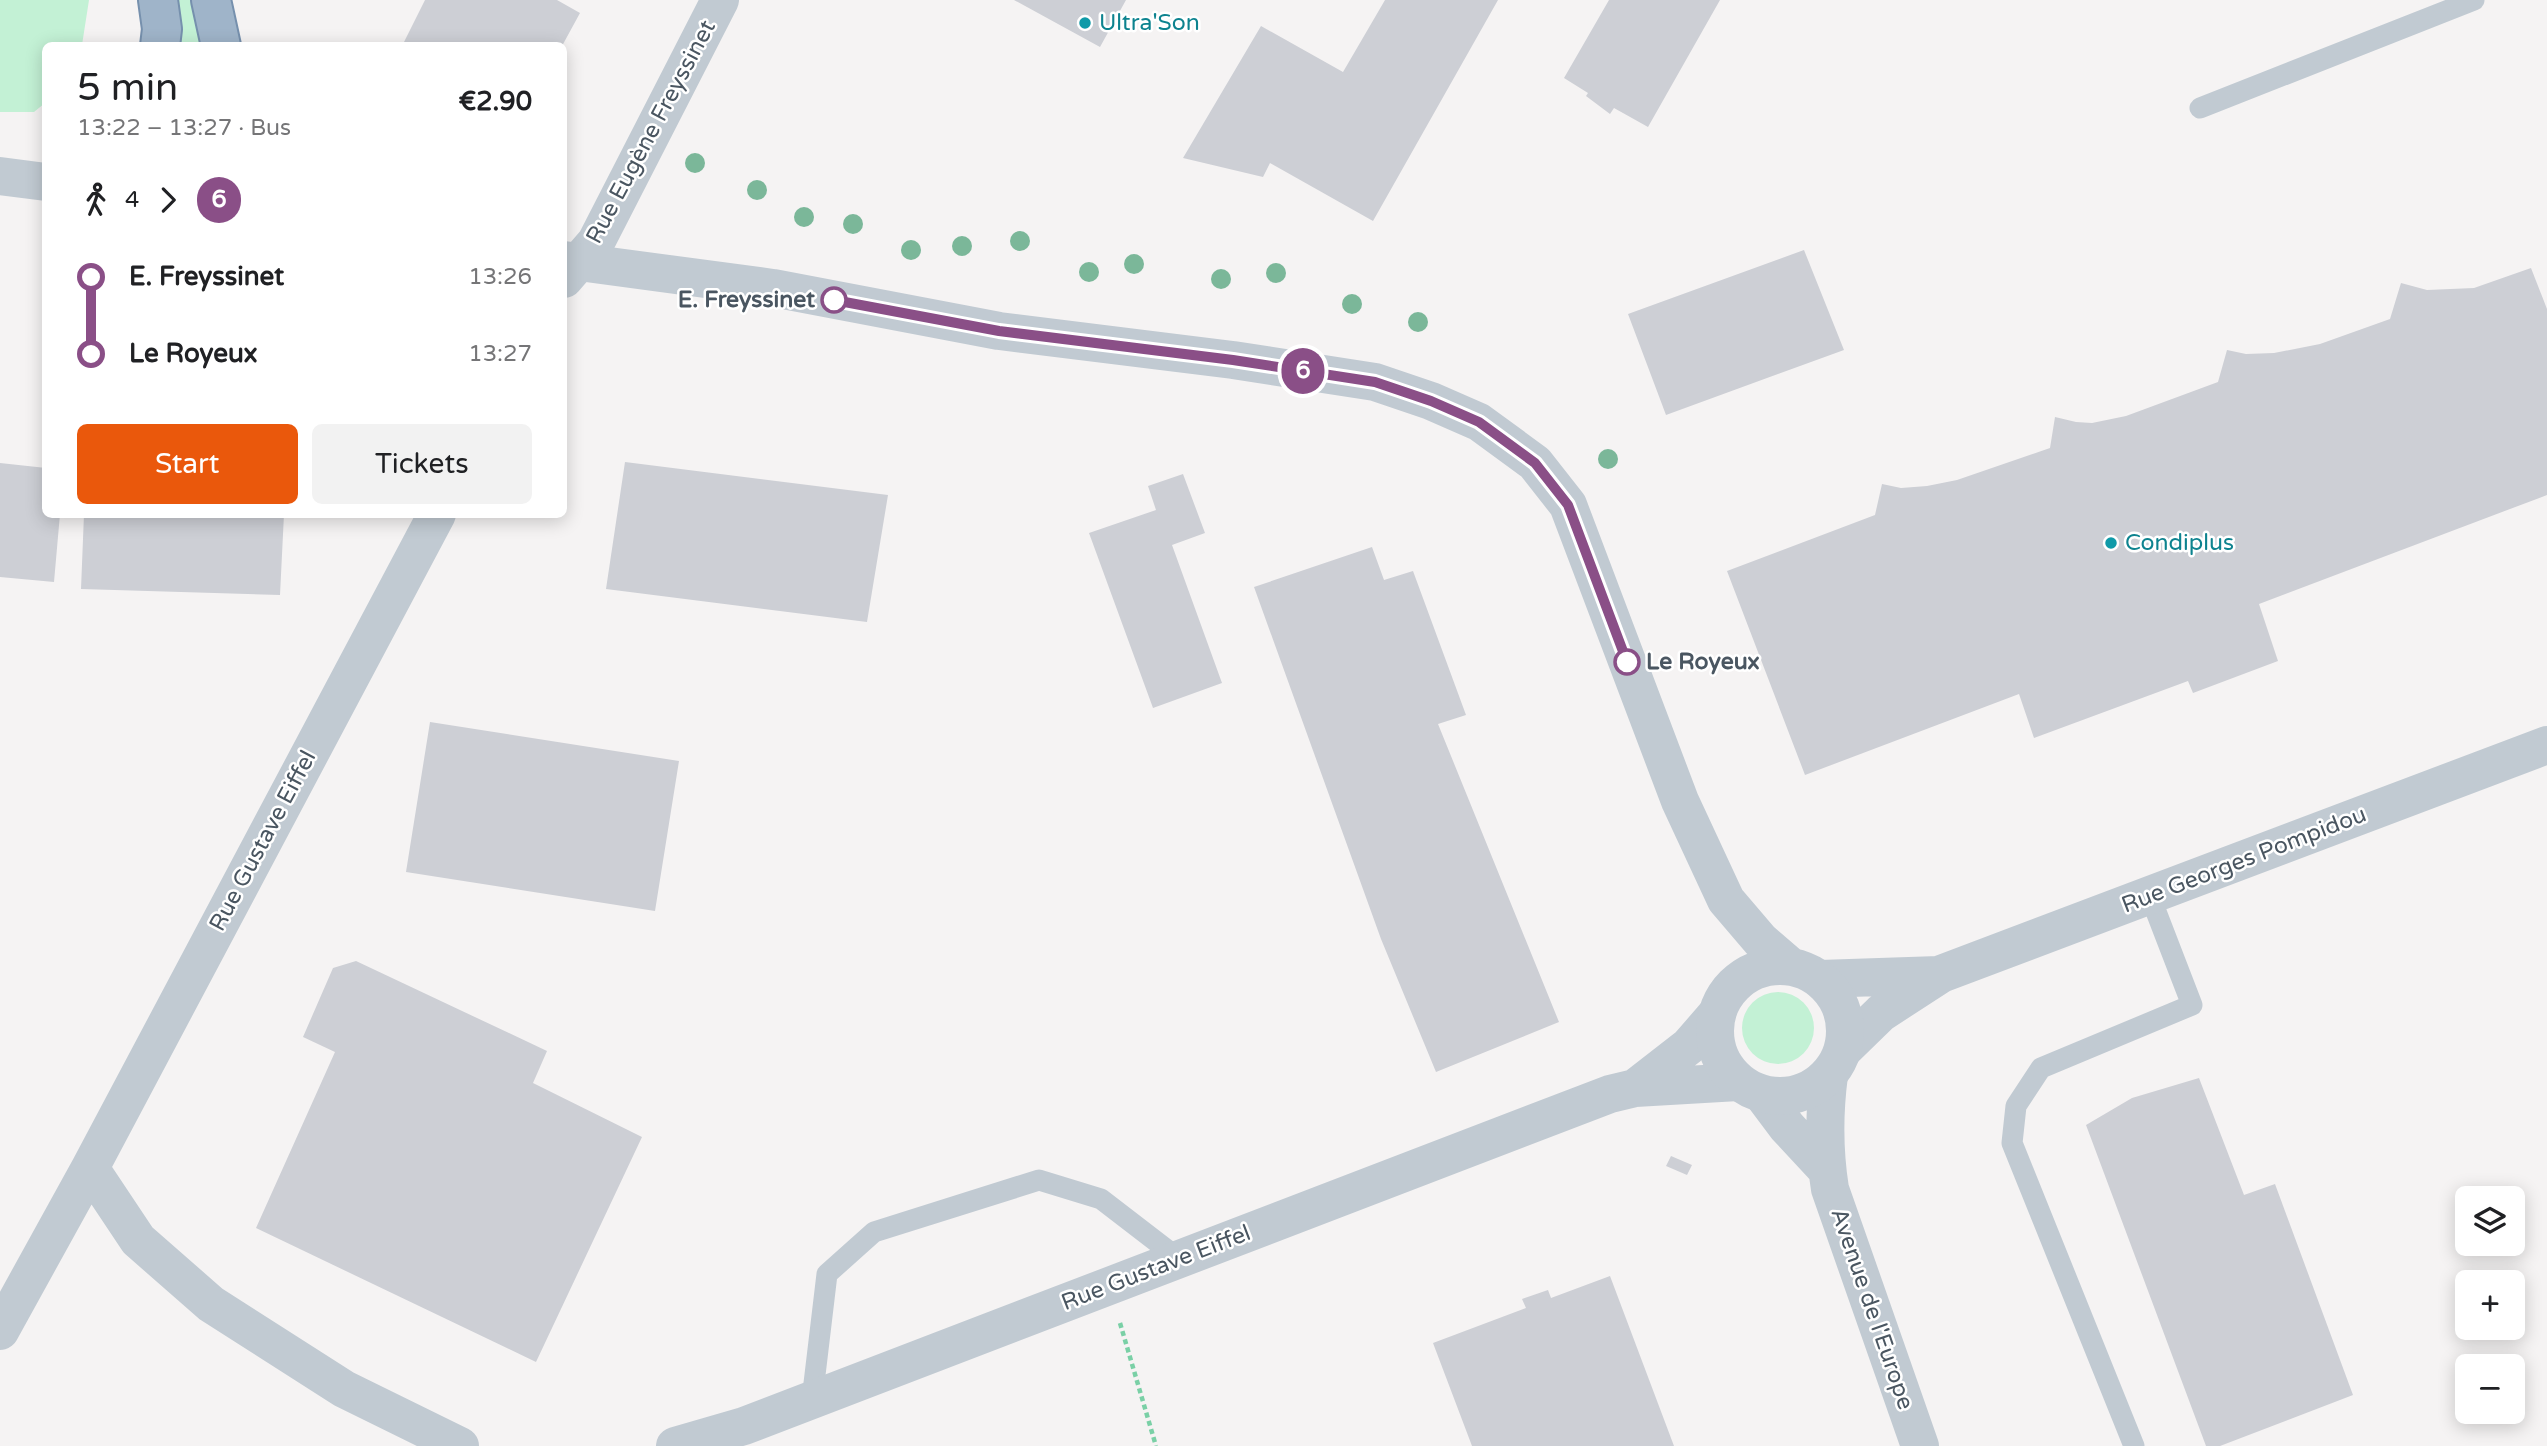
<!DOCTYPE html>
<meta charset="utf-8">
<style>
body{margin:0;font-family:"Varela Round",sans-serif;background:#f2f2f2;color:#202124;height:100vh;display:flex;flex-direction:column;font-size:26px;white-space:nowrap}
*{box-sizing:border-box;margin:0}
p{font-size:23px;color:#757577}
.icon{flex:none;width:38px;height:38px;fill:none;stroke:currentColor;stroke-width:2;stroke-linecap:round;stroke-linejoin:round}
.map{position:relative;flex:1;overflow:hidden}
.details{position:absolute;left:42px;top:42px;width:525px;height:476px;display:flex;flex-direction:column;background:#fff;border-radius:10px;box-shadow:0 4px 18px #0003}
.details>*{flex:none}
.badge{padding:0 14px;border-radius:23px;font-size:24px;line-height:46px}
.buttons{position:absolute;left:2455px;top:1186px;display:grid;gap:14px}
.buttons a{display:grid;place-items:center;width:70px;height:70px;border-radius:10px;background:#fff;box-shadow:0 4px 18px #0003;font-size:35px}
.map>.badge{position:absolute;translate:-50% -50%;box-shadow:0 0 0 4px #fff}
.legs{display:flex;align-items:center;gap:10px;height:77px;padding:0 35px;font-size:23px}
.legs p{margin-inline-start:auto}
.overview{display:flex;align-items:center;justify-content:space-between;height:119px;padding:0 35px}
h1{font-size:38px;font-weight:600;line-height:52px}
.cta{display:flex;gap:14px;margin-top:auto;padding:14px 35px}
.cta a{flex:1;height:80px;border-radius:10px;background:#ea580c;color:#fff;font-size:28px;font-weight:600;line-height:80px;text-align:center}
.cta a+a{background:#f2f2f2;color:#202124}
ul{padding:0 35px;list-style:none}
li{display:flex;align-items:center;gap:24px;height:77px;font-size:26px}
li i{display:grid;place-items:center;width:10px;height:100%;margin:0 9px;background:currentColor}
li i::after{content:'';width:18px;height:18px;margin:-9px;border:5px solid;border-radius:50%;background:#fff}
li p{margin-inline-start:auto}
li:first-child i{background:linear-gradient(#0000 50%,currentColor 0)}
li:last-child i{background:linear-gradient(currentColor 50%,#0000 0)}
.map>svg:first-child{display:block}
.green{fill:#c3f1d5}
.building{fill:#cdcfd5}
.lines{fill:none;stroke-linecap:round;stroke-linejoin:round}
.trunk-casing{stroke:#7690ad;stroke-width:42}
.path{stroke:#7ad0a6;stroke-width:4.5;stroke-dasharray:5 3.5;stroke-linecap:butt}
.service{stroke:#c1cad2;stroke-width:21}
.minor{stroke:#c1cad2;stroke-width:38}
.tertiary{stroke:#c1cad2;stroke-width:38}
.trunk{stroke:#9fb4c9;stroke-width:38}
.tree{fill:#7bb799}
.line-1-casing{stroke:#fff;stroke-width:16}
.line-1{stroke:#8a4f87;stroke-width:10}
.culture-dot{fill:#0f9aa8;stroke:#fff;stroke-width:2.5}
.stop-1-dot{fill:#fff;stroke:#8a4f87;stroke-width:3.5}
.labels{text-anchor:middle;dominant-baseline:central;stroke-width:5;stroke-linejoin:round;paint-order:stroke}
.culture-label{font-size:23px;fill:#0d838f;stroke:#fff;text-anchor:start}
.street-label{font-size:23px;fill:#4a5661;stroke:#fff}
.stop-label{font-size:23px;font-weight:bold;fill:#4a5661;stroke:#fff;text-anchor:end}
</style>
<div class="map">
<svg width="2547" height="1446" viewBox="0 0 2547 1446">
<rect width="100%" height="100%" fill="#f5f3f3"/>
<!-- green -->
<path class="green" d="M0 0H89L82 45 46 46 45 103 34 112H0Z
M166 0H191L201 45H169Z
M1742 1028a36 36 0 1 1 72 0a36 36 0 1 1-72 0Z"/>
<!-- building -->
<path class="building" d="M425 0H557L580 13 562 46H402Z
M1014 0H1126L1100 47Z
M1385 0H1498L1373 221 1270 163 1263 177 1183 158 1261 26 1343 72Z
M1609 0H1720L1648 127 1614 108 1610 114 1586 96 1588 93 1564 78Z
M1804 250 1844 350 1666 415 1628 314Z
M2531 268 2547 309V495L2259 604 2278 661 2193 693 2188 681 2034 738 2019 694 1805 775 1727 571 1875 515 1882 484 1901 488 1927 486 1957 480 2050 448 2055 417 2076 422 2092 423 2126 416 2218 382 2227 350 2246 354 2274 353 2320 344 2390 319 2401 283 2427 290 2474 288Z
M625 462 888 495 867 622 606 589Z
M0 463 46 468V514H60L54 582 0 577Z
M1183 474 1205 533 1172 545 1222 683 1153 708 1089 533 1156 510 1148 486Z
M84 514H284L280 595 81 589Z
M1372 547 1384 580 1413 571 1466 715 1438 724 1559 1022 1436 1072 1381 939 1254 587Z
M430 722 679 761 655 911 406 872Z
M356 961 547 1051 533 1083 642 1137 536 1362 256 1228 335 1052 303 1037 333 968Z
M2199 1078 2244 1195 2275 1184 2353 1395 2220 1446H2206L2086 1125 2132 1098Z
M1671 1156 1692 1165 1687 1175 1666 1166Z
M1610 1276 1674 1446H1472L1433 1343 1526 1308 1522 1299 1548 1290 1551 1298Z"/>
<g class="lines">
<!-- trunk casing -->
<g class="trunk-casing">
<path id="trunk" d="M158 0 162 29 160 46
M211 0 221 46"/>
</g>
<!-- path -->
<path class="path" d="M1120 1323 1156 1446"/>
<!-- service -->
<path class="service" d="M2200 108 2474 0
M812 1400 827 1274 874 1232 1039 1180 1101 1199 1179 1259
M2134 1446 2012 1143 2016 1106 2041 1068 2192 1005 2150 896"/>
<!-- minor -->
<path class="minor" d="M564 279 596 242 720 0
M1820 979 1939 975
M1843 1050 1881 1013 1941 974 2547 745
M1829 1075C1824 1113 1824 1151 1830 1189L1920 1446
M1635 1088 1689 1046 1715 1016
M1763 1095 1787 1127 1827 1170
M90 1168 138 1240 211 1304 344 1389 460 1446
M0 1331 90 1168 437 514
M675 1446 744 1426 1610 1094 1635 1088 1738 1082"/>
<!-- tertiary -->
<path class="tertiary" d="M0 176 46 182
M564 260 773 288 999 331 1233 360 1375 382 1431 401 1479 422 1535 463 1568 505 1680 801 1726 900 1761 941 1790 966
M1715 1031a65 65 0 1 1 130 0a65 65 0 1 1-130 0Z"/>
<!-- trunk -->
<use href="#trunk" class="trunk"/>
</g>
<!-- trees -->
<g class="tree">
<circle cx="695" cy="163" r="10"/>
<circle cx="757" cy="190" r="10"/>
<circle cx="804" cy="217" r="10"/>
<circle cx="853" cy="224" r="10"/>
<circle cx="1020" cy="241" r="10"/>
<circle cx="962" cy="246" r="10"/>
<circle cx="911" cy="250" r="10"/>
<circle cx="1134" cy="264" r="10"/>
<circle cx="1089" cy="272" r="10"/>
<circle cx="1276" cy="273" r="10"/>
<circle cx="1221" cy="279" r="10"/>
<circle cx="1352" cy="304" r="10"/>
<circle cx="1418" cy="322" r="10"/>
<circle cx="1608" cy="459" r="10"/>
</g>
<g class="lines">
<!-- line-1 casing -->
<g class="line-1-casing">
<path id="line-1" d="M834 300 999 331 1233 360 1375 382 1431 401 1479 422 1535 463 1568 505 1627 662"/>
</g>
<!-- line-1 -->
<use href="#line-1" class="line-1"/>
</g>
<!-- markers -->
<g class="culture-dot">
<circle cx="1085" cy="23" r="7"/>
<circle cx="2111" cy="543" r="7"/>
</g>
<g class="stop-1-dot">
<circle cx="834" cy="300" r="12"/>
<circle cx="1627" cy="662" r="12"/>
</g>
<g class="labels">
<!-- culture labels -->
<g class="culture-label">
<text x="1099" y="23">Ultra'Son</text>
<text x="2125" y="543">Condiplus</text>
</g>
<!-- street labels -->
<g class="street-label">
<text transform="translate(651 132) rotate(-62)">Rue Eugène Freyssinet</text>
<text transform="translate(263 841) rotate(-62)">Rue Gustave Eiffel</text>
<text transform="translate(2244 860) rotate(-21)">Rue Georges Pompidou</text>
<text transform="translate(1156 1268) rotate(-21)">Rue Gustave Eiffel</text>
<text transform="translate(1872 1309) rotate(71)">Avenue de l'Europe</text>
</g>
<!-- stop labels -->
<g class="stop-label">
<text x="815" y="300">E. Freyssinet</text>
<text x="1646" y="662" text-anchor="start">Le Royeux</text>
</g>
</g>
</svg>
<div class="buttons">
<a><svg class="icon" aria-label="layers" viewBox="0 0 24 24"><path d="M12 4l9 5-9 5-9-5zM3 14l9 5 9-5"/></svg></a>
<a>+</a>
<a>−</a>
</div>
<b class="badge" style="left:1303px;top:371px;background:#8a4f87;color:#fff">6</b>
<section class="details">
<div class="overview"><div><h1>5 min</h1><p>13:22 – 13:27 · Bus</p></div><b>€2.90</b></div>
<div class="legs"><svg class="icon" aria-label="walk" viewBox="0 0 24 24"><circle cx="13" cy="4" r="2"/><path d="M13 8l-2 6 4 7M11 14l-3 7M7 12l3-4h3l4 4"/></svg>4<svg class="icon" aria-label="forward" viewBox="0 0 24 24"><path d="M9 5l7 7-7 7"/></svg><b class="badge" style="background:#8a4f87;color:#fff">6</b></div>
<ul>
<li><i style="color:#8a4f87"></i><b>E. Freyssinet</b><p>13:26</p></li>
<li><i style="color:#8a4f87"></i><b>Le Royeux</b><p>13:27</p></li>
</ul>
<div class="cta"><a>Start</a><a>Tickets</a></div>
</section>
</div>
